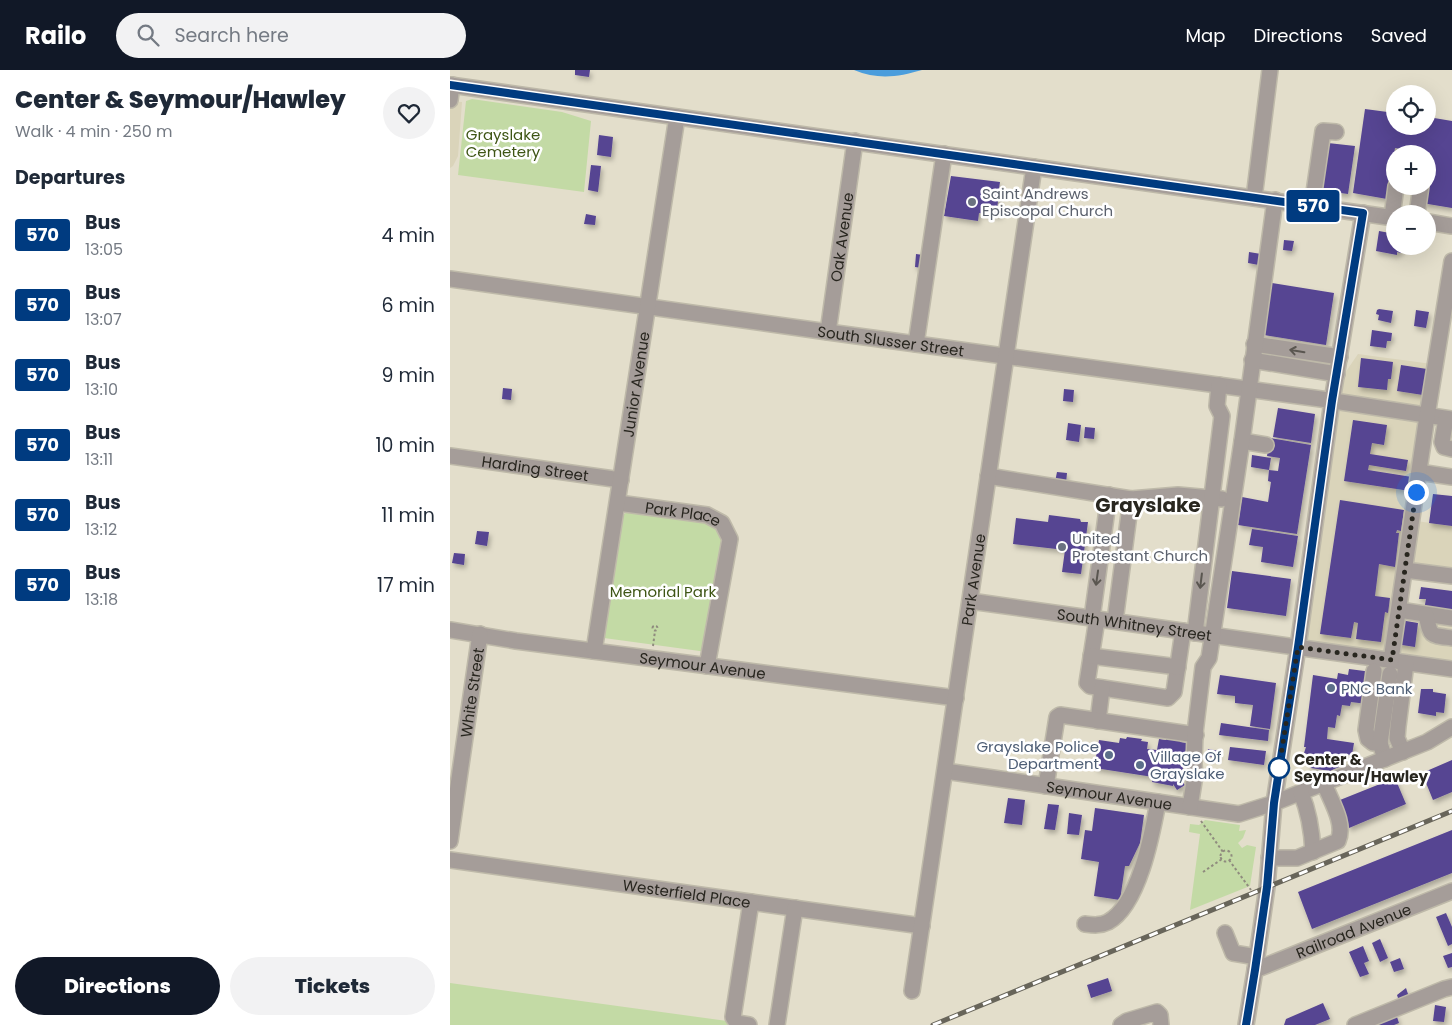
<!DOCTYPE html>
<meta charset="utf-8">
<style>
body{margin:0;font-family:Poppins,sans-serif;background:#f2f2f3;color:#1f2937;height:100vh;display:flex;flex-direction:column;font-size:19px;white-space:nowrap}
*{box-sizing:border-box;margin:0}
p{font-size:16px;color:#747a83}
.icon{flex:none;width:28px;height:28px;fill:none;stroke:currentColor;stroke-width:2;stroke-linecap:round;stroke-linejoin:round}
.map{position:relative;flex:1;overflow:hidden}
.panel{display:flex;flex-direction:column;background:#fff;width:450px}
.panel>*{flex:none}
.badge{padding:0 10px;border-radius:4px;font-size:18px;line-height:32px}
.fabs{position:absolute;left:936px;top:15px;display:grid;gap:10px}
.fabs a{display:grid;place-items:center;width:50px;height:50px;border-radius:50%;background:#fff;box-shadow:0 5px 20px #0002;font-size:25px}
.you{position:absolute;width:25px;height:25px;margin:-12px;border:4px solid #fff;border-radius:50%;background:#1a73e8;box-shadow:0 0 0 8px #1a73e833}
.map>.badge{position:absolute;translate:-50% -50%;box-shadow:0 0 0 2px #fff}
h2{padding:0 15px;font-size:19px;line-height:45px}
.round{display:grid;place-items:center;flex:none;width:52px;height:52px;border-radius:26px;background:#f2f2f3}
.head{display:flex;align-items:center;justify-content:space-between;height:85px;padding:0 15px}
h1{font-size:24px;font-weight:800;line-height:38px}
.primary-button{display:flex;gap:10px;margin-top:auto;padding:10px 15px}
.primary-button a{flex:1;height:58px;border-radius:30px;background:#111827;color:#fff;font-size:20px;font-weight:800;line-height:58px;text-align:center}
.primary-button a+a{background:#f2f2f3;color:#1f2937}
ul{padding:0;list-style:none}
li{display:flex;align-items:center;gap:15px;height:70px;padding:0 15px}
li div{flex:1}
li b{display:block;font-size:19px}
li em{font-style:normal}
li .badge{min-width:55px;font-weight:700;text-align:center}
header{display:flex;align-items:center;gap:30px;box-sizing:border-box;height:70px;padding:0 25px;background:#111827;color:#fff}
header strong{font-size:24px}
nav{display:flex;gap:28px;margin-inline-start:auto;font-size:18px}
.search{width:350px;height:45px;background:#f2f2f3;display:flex;align-items:center;gap:12px;box-sizing:border-box;padding:0 18px;border-radius:28px;color:#747a83;font-size:19px}
main{display:flex;flex:1;min-height:0}
.map>svg:first-child{display:block}
.built{fill:#dad4ba}
.green{fill:#c3daa5}
.water{fill:#4b9ddc}
.building{fill:#564492;filter:url(#shadow)}
.lines{fill:none;stroke-linecap:round;stroke-linejoin:round}
.minor-casing{stroke:#beb9a9;stroke-width:18}
.path{stroke:#8f8b7e;stroke-width:2;stroke-dasharray:2.5 2.5;stroke-linecap:butt}
.minor{stroke:#a59d99;stroke-width:15}
.rail-casing{stroke:#68655a;stroke-width:5}
.rail{stroke:#fff;stroke-width:3;stroke-dasharray:9;stroke-linecap:butt}
.oneway{stroke:#5a5650}
.line-casing{stroke:#fff;stroke-width:11}
.line{stroke:#003b80;stroke-width:8}
.walk{stroke:#28261f;stroke-width:5;stroke-dasharray:0 9}
.worship-dot{fill:#6b7280;stroke:#fff;stroke-width:2}
.service-dot{fill:#5c6f8a;stroke:#fff;stroke-width:2}
.stop-dot{fill:#fff;stroke:#003b80;stroke-width:2.5}
.labels{text-anchor:middle;dominant-baseline:central;stroke-width:5;stroke-linejoin:round;paint-order:stroke}
.park-label{font-size:15px;fill:#3e5515;stroke:#fff}
.worship-label{font-size:15px;fill:#5b616d;stroke:#fff;text-anchor:start}
.street-label{font-size:15px;fill:#28261f;stroke:#fff}
.service-label{font-size:15px;fill:#4e5e75;stroke:#fff;text-anchor:start}
.stop-label{font-size:15px;font-weight:bold;fill:#28261f;stroke:#fff;text-anchor:start}
.district-label{font-size:20px;font-weight:bold;fill:#28261f;stroke:#fff}
</style>
<header>
<strong>Railo</strong>
<div class="search"><svg class="icon" aria-label="search" viewBox="0 0 24 24"><circle cx="10" cy="10" r="6"/><path d="M15 15l6 6"/></svg>Search here</div>
<nav><a>Map</a><a>Directions</a><a>Saved</a></nav>
</header>
<main>
<section class="panel">
<div class="head"><div><h1>Center &amp; Seymour/Hawley</h1><p>Walk · 4 min · 250 m</p></div><a class="round"><svg class="icon" aria-label="heart" viewBox="0 0 24 24"><path d="M12 20l-8-8c-3-5 5-10 8-4 3-6 11-1 8 4z"/></svg></a></div>
<h2>Departures</h2>
<ul>
<li><span class="badge" style="background:#003b80;color:#fff">570</span><div><b>Bus</b><p>13:05</p></div><em>4 min</em></li>
<li><span class="badge" style="background:#003b80;color:#fff">570</span><div><b>Bus</b><p>13:07</p></div><em>6 min</em></li>
<li><span class="badge" style="background:#003b80;color:#fff">570</span><div><b>Bus</b><p>13:10</p></div><em>9 min</em></li>
<li><span class="badge" style="background:#003b80;color:#fff">570</span><div><b>Bus</b><p>13:11</p></div><em>10 min</em></li>
<li><span class="badge" style="background:#003b80;color:#fff">570</span><div><b>Bus</b><p>13:12</p></div><em>11 min</em></li>
<li><span class="badge" style="background:#003b80;color:#fff">570</span><div><b>Bus</b><p>13:18</p></div><em>17 min</em></li>
</ul>
<div class="primary-button"><a>Directions</a><a>Tickets</a></div>
</section>
<div class="map">
<svg width="1002" height="955" viewBox="0 0 1002 955">
<defs>
<filter id="shadow"><feDropShadow dx="2" dy="3.5" stdDeviation="2.5" flood-color="#0004"/></filter>
</defs>
<rect width="100%" height="100%" fill="#e3decb"/>
<!-- built -->
<path class="built" d="M0 31 12 32 8 86 3 96 0 98Z
M908 284 982 294 959 450 1002 456V500L950 494 942 543 1002 552V592L856 572 895 303Z"/>
<!-- green -->
<path class="green" d="M22 29 112 42 141 51 134 122 8 105 16 31Z
M178 441 256 451 266 457 272 467 257 582 154 568 172 446Z
M755 750 790 755 789 761 796 760 793 768 788 773 792 778 797 775 806 777 800 816 740 840 750 764 739 762 740 754 749 755Z
M0 913 277 951V955H0Z"/>
<!-- water -->
<path class="water" d="M404 0H472C448 7 428 10 404 0Z"/>
<!-- building -->
<path class="building" d="M125 0H140L139 7 125 5Z
M915 39 945 43V56H978V47L1002 51V138L972 133 978 116 980 83 945 78 937 129 903 123Z
M149 65 163 67 161 87 147 85Z
M878 73 905 76 898 124 870 120Z
M141 95 151 96 148 122 138 120Z
M501 106 550 112 549 119 552 120 551 125H549L547 138 551 139 550 146 529 143 528 151 494 146Z
M136 144 146 146 145 155 134 154Z
M929 161 945 164V176H952L951 183 947 182V185L926 181Z
M834 170 844 171 842 181 833 180Z
M799 182 811 184 809 195 798 193Z
M466 184 473 185 472 198 465 197Z
M822 213 884 223 876 275 814 265Z
M929 239 943 241 941 253 928 250 929 245 926 244 927 240Z
M966 240 979 242 976 258 964 256Z
M922 260 942 263 941 271H937L936 278 920 276Z
M911 288 943 292 941 309H938L937 320 908 317Z
M951 295 977 299 973 325 947 321Z
M53 318 62 319 61 330 52 329Z
M614 319 624 320 623 332 613 331Z
M828 338 865 344 861 373 823 367Z
M903 350 937 355 934 375 922 373 920 384 958 390 956 401 919 395 918 400 962 407 960 421 894 411Z
M618 353 631 355 629 372 616 370Z
M635 357 645 358 644 369 634 368Z
M820 368 861 375 847 464 788 455 792 427 818 432 821 412 818 411 819 400 828 401 830 388 817 386Z
M802 385 821 388 819 400 801 397Z
M607 402 617 403 616 413 605 412Z
M983 424 1002 426V456L979 453Z
M890 430 954 440 951 461 947 460 946 463H949L945 497 929 494 925 526 940 528 938 543 935 542 931 572 906 569 908 553 904 552 901 568 870 564Z
M599 445 630 449 631 452H638L631 504 612 502 615 480 563 474 566 448 598 452Z
M802 459 848 466 843 497 811 492 813 477 799 475Z
M27 461 39 462 37 476 25 474Z
M4 483 15 484 14 495 2 493Z
M782 501 841 509 836 546 777 538Z
M971 517 1002 521V543L974 540 976 529H969Z
M950 550 968 553 965 577 946 574Z
M899 599 922 602 921 607 949 612 947 628 918 624 917 634 901 632 900 636 892 635 890 646 887 645 885 658 878 657 877 669 904 673 902 685 893 684 891 696 880 701 861 698 859 695 860 685 854 683 856 677H854L863 605 887 609 888 603 898 605Z
M770 605 826 613 820 659 800 656 803 635 785 633V626L767 624Z
M971 619H983V622L996 624 994 643 986 642V646L968 643Z
M771 653 819 660 818 671 769 665Z
M717 666 730 668V672L737 673 731 710 735 715 727 720 723 714V716L702 712 703 707 645 698 646 692H645L649 670 669 673 670 668 676 669 677 667 692 669 691 671 698 672 697 679 707 680 709 669 716 670Z
M780 677 816 681 814 695 778 690Z
M758 679 769 681 768 688 757 686Z
M1002 690V722L983 730 972 703Z
M945 708 956 734 899 758 890 730Z
M558 728 575 730 572 755 554 753Z
M598 734 609 735 605 760 594 759Z
M645 738 694 745 690 773 679 796H675L670 830 644 826 649 792 631 789 635 760 642 761Z
M619 743 632 745 629 765 617 764Z
M1002 760V803L862 859 848 822Z
M996 843 1002 857V874L998 876 986 847Z
M930 869 938 888 930 892 922 873Z
M913 876 919 891 914 893 919 904 910 907 899 882Z
M1002 883V897L998 898 993 886Z
M950 888 954 899 944 902 940 892Z
M658 908 662 921 641 928 637 915Z
M956 918 959 927 949 931 947 925Z
M873 933 880 949 865 955H834L836 949Z
M985 935 996 937 994 952 983 951Z
M946 944 949 953 944 955H928L927 952Z"/>
<g class="lines">
<!-- minor casing -->
<g class="minor-casing">
<g id="minor">
<path d="M0 15 945 148"/>
<path d="M0 30 2 15"/>
<path d="M804 128 820 0"/>
<path d="M862 136 873 61 886 62"/>
<path d="M967 144 971 116"/>
<path d="M942 147 946 116"/>
<path d="M978 152 1002 156"/>
<path id="s1" d="M0 209 378 262 871 329 1002 349"/>
<path id="s2" d="M378 262 405 71"/>
<path d="M466 274 494 84"/>
<path d="M804 274 890 287"/>
<path d="M802 290 887 304"/>
<path d="M996 349 992 372 994 377 1002 379"/>
<path d="M792 371 816 375"/>
<path id="s3" d="M0 386 171 410"/>
<path d="M969 402 1002 407"/>
<path d="M538 406 681 429 728 425 772 429"/>
<path id="s4" d="M168 433 257 445 272 453 280 469 257 596"/>
<path d="M955 500 1002 506"/>
<path id="s5" d="M520 531 1002 599"/>
<path d="M949 540 1002 548"/>
<path d="M976 545C981 567 979 565 1002 568"/>
<path d="M642 548 659 425"/>
<path d="M647 549 637 613 640 616 718 628 724 622 733 561"/>
<path d="M665 551 681 429"/>
<path id="s6" d="M0 560 66 571 506 628"/>
<path d="M745 563 772 346 767 336 769 315"/>
<path id="s7" d="M144 581 227 47"/>
<path d="M641 586 728 597"/>
<path d="M941 590 977 346 1002 191"/>
<path d="M924 601 916 660 918 669 923 673H930L935 689"/>
<path d="M648 651 652 618"/>
<path d="M930 673 940 604"/>
<path d="M953 682 947 668 948 656 956 593"/>
<path id="s8" d="M495 701 789 744 824 733 977 672 1002 657"/>
<path d="M596 716 607 647 610 645 746 665"/>
<path d="M851 723C859 742 862 761 863 782"/>
<path d="M740 737 745 705 744 694 745 663 753 597 759 588 792 371 825 130"/>
<path id="s9" d="M0 771 30 564"/>
<path d="M819 788H847L888 771C896 753 880 730 874 713"/>
<path id="s10" d="M0 790 472 856"/>
<path d="M635 854C643 855 650 856 658 852 689 835 702 764 708 732"/>
<path d="M775 863 783 883 807 887"/>
<path id="s11" d="M805 900 1002 821"/>
<path id="s12" d="M462 921 584 97"/>
<path d="M299 955 287 953 283 947 301 832"/>
<path d="M327 955 345 838"/>
<path d="M671 955 677 951 707 942 710 945 711 955"/>
<path d="M796 955 805 900 817 817 824 733 848 577 882 331 913 143"/>
<path d="M905 955 994 919 1002 917"/>
</g>
</g>
<!-- path -->
<path class="path" d="M202.5 558a2.5 2.5 0 1 1 5 0a2.5 2.5 0 1 1-5 0Z
M203 576 205 561
M751 751 773 782
M770.5 786a5.5 5.5 0 1 1 11 0a5.5 5.5 0 1 1-11 0Z
M779 790 801 820
M753 802 772 789"/>
<!-- minor -->
<use href="#minor" class="minor"/>
<!-- rail casing -->
<g class="rail-casing">
<path id="rail" d="M483 955 1002 741"/>
</g>
<!-- rail -->
<use href="#rail" class="rail"/>
</g>
<!-- one-way arrows -->
<defs><path id="oneway-shaft" d="M-6 0H5M1.5-3L5.5 0L1.5 3" fill="none" stroke-width="1.6" stroke-linecap="round" stroke-linejoin="round" transform="scale(1.25)"/></defs>
<g class="oneway">
<use href="#oneway-shaft" transform="translate(847 281) rotate(-171)"/>
<use href="#oneway-shaft" transform="translate(647 508) rotate(98)"/>
<use href="#oneway-shaft" transform="translate(751 511) rotate(97)"/>
</g>
<g class="lines">
<!-- line casing -->
<g class="line-casing">
<path id="line" d="M0 15 913 143 882 331 848 577 824 733 817 817 805 900 796 955"/>
</g>
<!-- line -->
<use href="#line" class="line"/>
<!-- walk -->
<path class="walk" d="M829 698 848 577 942 590 966 422"/>
</g>
<!-- markers -->
<g class="worship-dot">
<circle cx="522" cy="132" r="5"/>
<circle cx="612" cy="477" r="5"/>
</g>
<g class="service-dot">
<circle cx="881" cy="618" r="5"/>
<circle cx="659" cy="685" r="5"/>
<circle cx="690" cy="695" r="5"/>
</g>
<circle class="stop-dot" cx="829" cy="698" r="10"/>
<g class="labels">
<!-- park labels -->
<g class="park-label">
<text x="53" y="64">Grayslake<tspan x="53" dy="17">Cemetery</tspan></text>
<text x="213" y="521">Memorial Park</text>
</g>
<!-- worship labels -->
<g class="worship-label">
<text x="532" y="123">Saint Andrews<tspan x="532" dy="17">Episcopal Church</tspan></text>
<text x="622" y="468">United<tspan x="622" dy="17">Protestant Church</tspan></text>
</g>
<!-- street labels -->
<g class="street-label">
<text stroke="none"><textPath href="#s2" startOffset="96">Oak Avenue</textPath></text>
<text stroke="none"><textPath href="#s1" startOffset="445">South Slusser Street</textPath></text>
<text stroke="none"><textPath href="#s7" startOffset="270">Junior Avenue</textPath></text>
<text stroke="none"><textPath href="#s3" startOffset="86">Harding Street</textPath></text>
<text stroke="none"><textPath href="#s4" startOffset="66">Park Place</textPath></text>
<text stroke="none"><textPath href="#s12" startOffset="416">Park Avenue</textPath></text>
<text stroke="none"><textPath href="#s5" startOffset="166">South Whitney Street</textPath></text>
<text stroke="none"><textPath href="#s6" startOffset="255">Seymour Avenue</textPath></text>
<text stroke="none"><textPath href="#s9" startOffset="150">White Street</textPath></text>
<text stroke="none"><textPath href="#s8" startOffset="166">Seymour Avenue</textPath></text>
<text stroke="none"><textPath href="#s10" startOffset="239">Westerfield Place</textPath></text>
<text stroke="none"><textPath href="#s11" startOffset="106">Railroad Avenue</textPath></text>
</g>
<!-- service labels -->
<g class="service-label">
<text x="891" y="618">PNC Bank</text>
<text x="649" y="676" text-anchor="end">Grayslake Police<tspan x="649" dy="17">Department</tspan></text>
<text x="700" y="686">Village Of<tspan x="700" dy="17">Grayslake</tspan></text>
</g>
<!-- stop labels -->
<g class="stop-label">
<text x="844" y="689">Center &amp;<tspan x="844" dy="17">Seymour/Hawley</tspan></text>
</g>
<!-- district labels -->
<g class="district-label">
<text x="698" y="435">Grayslake</text>
</g>
</g>
</svg>
<div class="fabs">
<a><svg class="icon" aria-label="locate" viewBox="0 0 24 24"><circle cx="12" cy="12" r="6"/><path d="M12 2v4M12 18v4M2 12h4M18 12h4"/></svg></a>
<a>+</a>
<a>−</a>
</div>
<div class="you" style="left:966px;top:422px"></div>
<b class="badge" style="left:863px;top:136px;background:#003b80;color:#fff">570</b>
</div>
</main>
